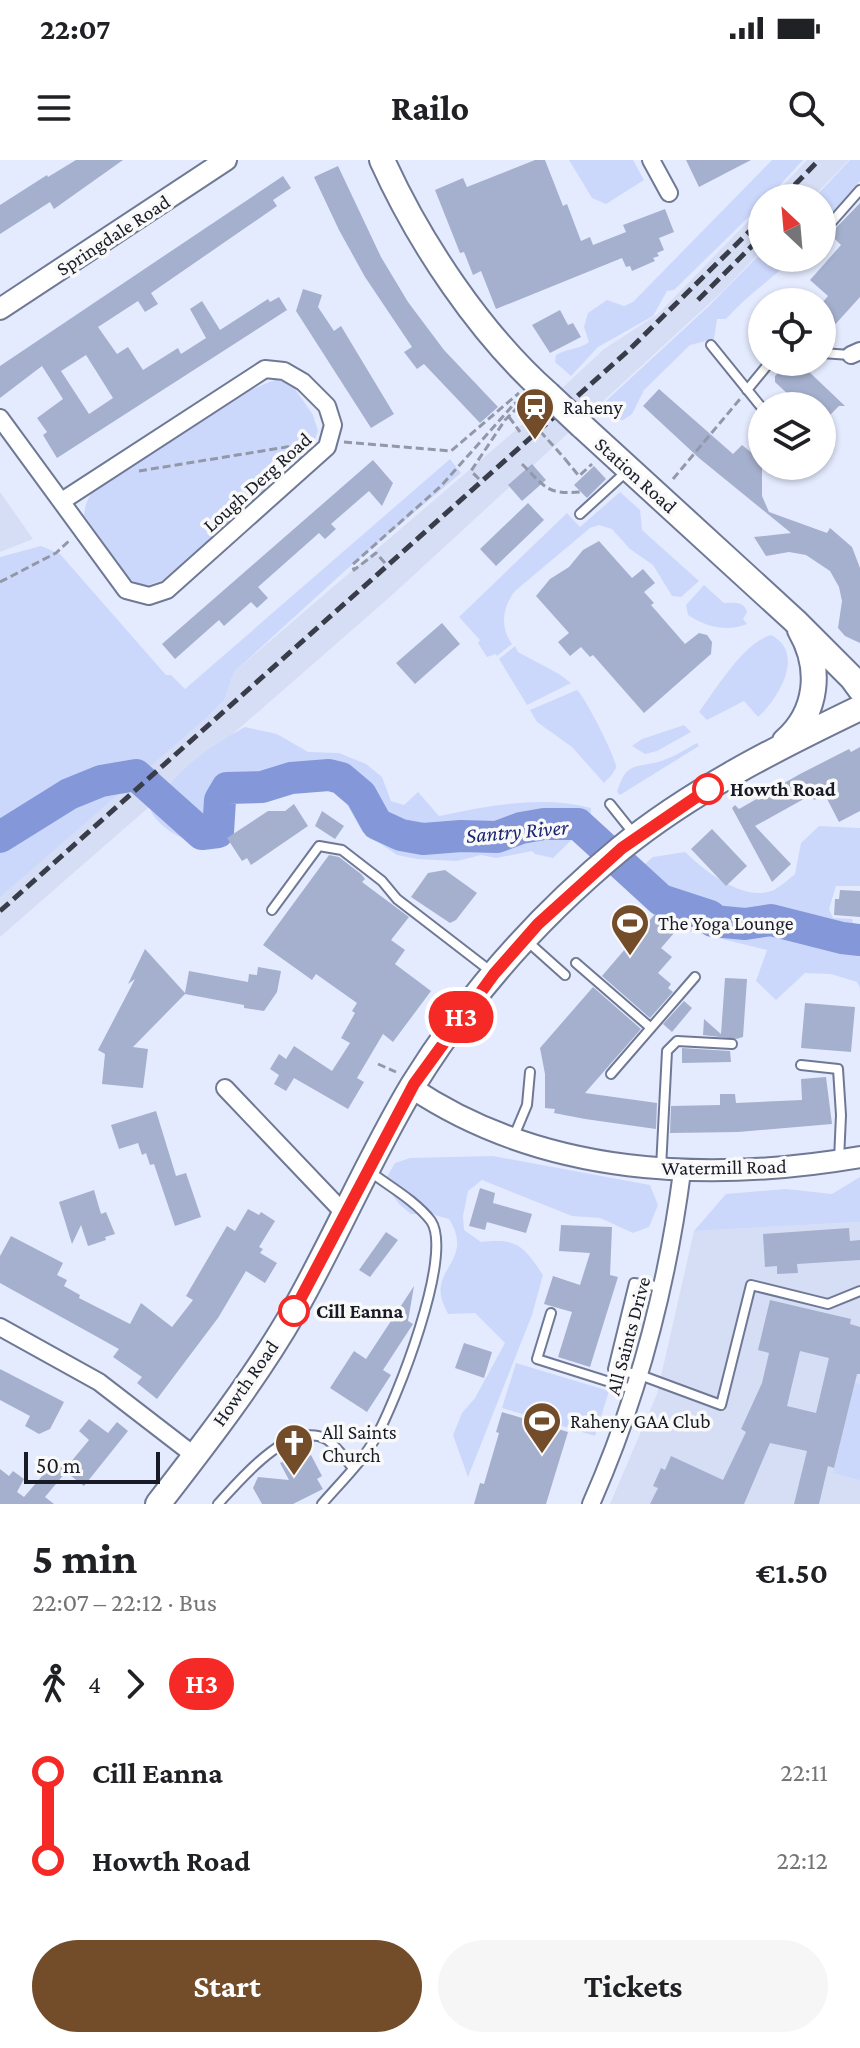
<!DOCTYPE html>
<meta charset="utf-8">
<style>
body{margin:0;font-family:"Crimson Pro",serif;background:#f6f6f6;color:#202124;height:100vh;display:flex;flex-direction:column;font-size:30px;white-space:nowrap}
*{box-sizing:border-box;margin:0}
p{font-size:26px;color:#757577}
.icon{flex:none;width:44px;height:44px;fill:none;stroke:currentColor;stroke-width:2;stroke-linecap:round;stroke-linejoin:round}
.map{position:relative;height:1344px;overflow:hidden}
.details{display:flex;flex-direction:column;background:#fff;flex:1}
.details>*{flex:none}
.badge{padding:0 16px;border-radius:26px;font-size:28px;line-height:52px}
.needle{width:52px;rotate:334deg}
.buttons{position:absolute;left:748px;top:24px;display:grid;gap:16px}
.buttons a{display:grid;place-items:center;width:88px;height:88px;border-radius:50%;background:#fff;box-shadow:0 2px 6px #0004;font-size:40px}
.scale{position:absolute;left:24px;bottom:20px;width:136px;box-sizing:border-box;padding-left:8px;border:4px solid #181b26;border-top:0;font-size:22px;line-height:28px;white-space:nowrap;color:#181b26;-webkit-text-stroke:6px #f9f9f9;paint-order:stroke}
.map>.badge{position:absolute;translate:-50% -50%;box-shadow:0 0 0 4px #fff}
.legs{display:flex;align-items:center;gap:12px;height:88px;padding:0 32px;font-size:26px}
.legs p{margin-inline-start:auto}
.head{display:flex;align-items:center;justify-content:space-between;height:136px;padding:0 32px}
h1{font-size:44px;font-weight:700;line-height:60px}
.primary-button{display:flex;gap:16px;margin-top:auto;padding:16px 32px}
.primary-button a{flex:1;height:92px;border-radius:48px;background:#734c2a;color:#fff;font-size:32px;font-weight:700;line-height:92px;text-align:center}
.primary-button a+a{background:#f6f6f6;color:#202124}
ul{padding:0 32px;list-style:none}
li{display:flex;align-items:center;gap:28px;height:88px;font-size:30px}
li i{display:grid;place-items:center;width:12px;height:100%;margin:0 10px;background:currentColor}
li i::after{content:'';width:20px;height:20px;margin:-10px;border:6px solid;border-radius:50%;background:#fff}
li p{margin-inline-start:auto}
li:first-child i{background:linear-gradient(#0000 50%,currentColor 0)}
li:last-child i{background:linear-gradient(currentColor 50%,#0000 0)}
.status{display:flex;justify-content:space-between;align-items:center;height:56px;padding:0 40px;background:#fff;direction:ltr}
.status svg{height:22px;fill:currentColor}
header{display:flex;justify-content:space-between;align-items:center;height:104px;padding:0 32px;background:#fff;font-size:36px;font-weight:700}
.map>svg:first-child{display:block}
.built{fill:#d6def5}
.green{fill:#ccd8fb}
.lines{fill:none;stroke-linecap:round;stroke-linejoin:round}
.river{stroke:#8498d9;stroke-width:32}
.building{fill:#a5b0ce;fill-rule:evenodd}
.service-casing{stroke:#6f7995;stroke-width:12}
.minor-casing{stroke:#6f7995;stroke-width:20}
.tertiary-casing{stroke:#6f7995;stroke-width:24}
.secondary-casing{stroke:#6f7995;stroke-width:28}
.path{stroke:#9398a8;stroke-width:3;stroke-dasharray:8 4;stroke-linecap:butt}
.service{stroke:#fff;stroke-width:8}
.minor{stroke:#fff;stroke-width:16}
.tertiary{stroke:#fff;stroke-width:20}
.secondary{stroke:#fff;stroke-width:24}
.rail{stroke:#393d49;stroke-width:5;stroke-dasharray:12 6;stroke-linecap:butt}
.secondary-bridge-casing{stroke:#6f7995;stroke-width:28;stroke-linecap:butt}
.path-bridge{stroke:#9398a8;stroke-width:3;stroke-dasharray:8 4;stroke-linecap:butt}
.secondary-bridge{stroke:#fff;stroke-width:24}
.line-1-casing{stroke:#fff;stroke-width:18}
.line-1{stroke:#f52a26;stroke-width:12}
.stop-1-dot{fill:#fff;stroke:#f52a26;stroke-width:4}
.labels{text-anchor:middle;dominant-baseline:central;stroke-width:7;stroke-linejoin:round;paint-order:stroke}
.street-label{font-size:20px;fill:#181b26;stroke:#f9f9f9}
.poi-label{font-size:20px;fill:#181b26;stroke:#f9f9f9;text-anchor:start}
.stop-label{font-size:20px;font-weight:bold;fill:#181b26;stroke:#f9f9f9;text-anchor:start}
.water-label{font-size:22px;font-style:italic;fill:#1b2771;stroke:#f9f9f9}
</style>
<div class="status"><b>22:07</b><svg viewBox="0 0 49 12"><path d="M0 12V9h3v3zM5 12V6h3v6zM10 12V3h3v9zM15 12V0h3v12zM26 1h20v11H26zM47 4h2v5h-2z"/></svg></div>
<header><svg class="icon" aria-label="menu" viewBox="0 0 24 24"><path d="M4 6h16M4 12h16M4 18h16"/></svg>Railo<svg class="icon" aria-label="search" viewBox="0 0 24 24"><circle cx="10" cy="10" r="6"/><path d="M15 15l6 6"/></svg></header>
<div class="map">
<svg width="860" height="1344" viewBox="0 0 860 1344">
<rect width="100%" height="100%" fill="#e4ebfe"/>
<!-- built -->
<path class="built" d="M807 0H849L812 38H771Z
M762 47V90L723 131 391 436 0 777V736L209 555 224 540 234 512 531 257 604 189 658 154Z
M0 332 33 379 0 392Z
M860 1062V1344H610L657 1234 694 1071Z"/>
<!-- green -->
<path class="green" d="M569 0H633L644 20 606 44 592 38Z
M772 0H803L768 38H762V44L674 130 667 131 653 156 598 187 571 216 555 202 556 195C567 188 579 190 589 182L584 167 588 153 607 140 624 146 633 142Z
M850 0H860V21L822 66V38H814Z
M762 92V98H793C771 120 746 136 726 159H717L714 179 690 185 644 230 632 254 623 260 612 259 605 245 606 241 710 145Z
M277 219 295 229 313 255 318 271 311 290 163 420 145 426 129 419 84 355C87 333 94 330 111 317L248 231Z
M450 299 461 313 347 409 234 512 224 540 205 559 0 737V397L41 386 60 394 166 515H171L185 529Z
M620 332 640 350 642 370 699 421 681 437 672 436 653 405 630 389 612 369 599 365 590 368 515 431C502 448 500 467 512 484L497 496 496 494 487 497 478 483 480 480 459 457 567 353 580 367Z
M704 425 724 443C734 443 744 441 747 452L743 459 747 464C727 472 706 467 688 455L686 445Z
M771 475C806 493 779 538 758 557L744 541 707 560 699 552C716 529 744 482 771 475Z
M515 486 518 492 559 514 571 523 527 545 499 499Z
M577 530C584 535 617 599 616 607 615 612 608 619 604 623L572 587 537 562 530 550Z
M684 565 691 572 657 591 645 594 632 586 642 579Z
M245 567 277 574 308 592 339 593 366 604 382 617 391 641 404 645 418 632 439 656C488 646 541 635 591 648L590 662 553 698 535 694 532 691 496 698 481 695 457 701 417 699 397 695 362 671 344 639 303 612C283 618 265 622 245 621L228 634C224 647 228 660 221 672 204 697 160 671 151 651 172 613 208 587 245 567Z
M697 583 699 586 620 635 617 632C627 600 635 609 661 601 674 597 686 589 697 583Z
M819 666 860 668V726H836L829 749 833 758 852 759 855 770 860 772V828L857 822 831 814 805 813 776 840 756 821 767 790 685 770 675 757 647 746 627 729 625 721 653 697 685 692C705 711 744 743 774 730 781 726 789 719 795 714L801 683Z
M493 996 650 1025 658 1045 649 1067 633 1073 600 1058 572 1056 482 1020 468 1031 463 1056 464 1070 481 1082C518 1078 523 1086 543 1115L532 1155 468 1317 453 1275 462 1253 475 1238 505 1183 475 1153 448 1154C446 1149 442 1142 441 1136 436 1107 473 1097 449 1059L431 1054H411L399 1044 384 1022 395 1003 410 998Z
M860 1017V1062L694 1071 726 1034 786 1029 832 1034Z
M516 1203 609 1231 595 1276 502 1248Z
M855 1223 860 1224V1320L833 1313Z"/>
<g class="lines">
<!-- river -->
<path class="river" d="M0 677 69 634 101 621 136 615 202 674 218 672 220 640 227 628 262 627 291 618 329 615 341 618 361 635 377 664 401 675 423 679 461 676 497 677 521 668 544 664H578L661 740 710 756 713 761 745 764 771 760 842 778 860 780"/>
</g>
<!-- building -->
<path class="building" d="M76 0H123L54 49 50 42 0 74V45L47 15 48 17Z
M535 0H545L563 46 567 44 581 81 590 77 593 85 626 72 623 65 665 49 674 72 659 78 664 90 657 93 659 96 653 98 655 101 632 111 630 106 626 107 622 98 496 149 481 111 473 115 464 92 460 93 435 30 463 18 467 27Z
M686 0H751L699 27Z
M338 6 381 97 408 142 444 190 498 247 480 263 424 204 417 209 404 192 412 187 365 117 339 70 314 17Z
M283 16 291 28 273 40 277 46 151 133 158 144 145 152 138 141 98 167 117 194 128 187 143 210 178 188 181 194 206 178 190 149 202 141 220 170 268 139 270 142 279 137 287 150 57 298 43 275 47 272 37 258 63 239 42 206 0 238V206ZM86 195 113 238 89 254 61 211Z
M860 43V137L822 179V143L828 136 810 120 841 85 830 74Z
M303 129 322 135 318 147 334 171 341 166 394 254 371 268 296 151Z
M560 150 568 165 573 163 581 177 550 193 532 165Z
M789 202 799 212 804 207 845 246H839L822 263V246H784L792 238 775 222V216Z
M659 229 733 294 742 285 762 301V336L769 352 827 373 830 368 852 387 860 408V483L845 476 838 468 842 441 839 427 830 411 806 395 789 392 766 396 754 377 791 373 699 298 643 246Z
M373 300 393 323 382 346 369 331 331 364 336 369 325 379 319 373 258 427 268 438 257 448 251 442 224 466 219 460 175 499 162 484Z
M532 304 546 320 522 341 508 325Z
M594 306 606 319 587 338 574 325Z
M528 343 544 360 496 406 480 389Z
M599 381 632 418 643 409 655 423 644 432 654 443 651 445 685 484 699 473 707 475 712 482 711 494 644 553 593 495 590 497 581 487 570 496 558 482 569 473 536 436 550 419 569 407 583 390Z
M442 463 460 484 415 524 396 503Z
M860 587V651L839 662 825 635 814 640 811 635 755 666 791 704 772 722 732 648 735 645 739 649 800 614 849 589 851 592Z
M294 644 308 666 251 705 247 698 242 701 227 678 268 651H285Z
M322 651 344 666 335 679 315 666Z
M712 669 747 706 726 726 691 689Z
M329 695 339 697 361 714 365 719 362 722 409 757 391 780 405 790 395 804 431 831 393 882 383 874 357 918 364 922 348 949 294 918 286 931 274 924 279 915 270 909 279 894 286 899 294 886 332 911 350 883 341 878 355 853 352 851 357 843 316 814 312 820 263 785Z
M445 710 477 733 456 760 450 763 411 737 428 713Z
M840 730 860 731V757L834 755 835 739H839Z
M655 754 675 772 661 788 672 797 658 813 671 824 668 828 673 832 650 858 602 816Z
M145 789 185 833 189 811 248 822 249 814 257 815 258 807 281 811 277 832 264 851 244 848V845L185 834 133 887 148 889 143 928 102 924 105 894 98 890 135 819 128 824Z
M725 818 747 819 743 877 736 879 703 875 704 859 721 874Z
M593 827 641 869 585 933 657 943 656 969 585 959 554 953 555 949 545 948V914L540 888Z
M684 841 692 848 672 872 663 864Z
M805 843 855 847 851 892 801 888Z
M682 888 730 891 731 902 682 903Z
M826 917 832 964 738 972 670 973 671 946 720 945V934H735L736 943 802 940 801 919Z
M156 951 176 1016 186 1013 201 1057 175 1066 154 1004 150 1005 146 993 142 995 138 983 119 989 111 965Z
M480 1028 495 1033 493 1043 532 1054 526 1073 487 1062 485 1070 469 1066Z
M94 1030 101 1054 106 1052 115 1074 105 1077 106 1080 88 1086 81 1065 72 1084 59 1042Z
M248 1049 259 1055 261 1052 275 1061 259 1087 263 1089 260 1093 277 1103 265 1123 246 1111 218 1158 157 1239 137 1223 142 1217 113 1197 119 1189 0 1123V1096L11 1076 63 1103 57 1115 67 1120 64 1126 80 1135 79 1138 130 1164 141 1143 172 1167 193 1140 186 1136 227 1066 235 1071Z
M561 1065 612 1067 610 1115 618 1117 590 1207 558 1197 572 1152 544 1144 553 1116 580 1125 590 1093 559 1091Z
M849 1068 850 1081 860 1080V1100L797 1104 798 1113 777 1114V1106L765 1107 763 1074Z
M386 1072 398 1080 370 1117 359 1110Z
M414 1126 408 1161 413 1164 383 1210 391 1215 367 1252 330 1228 354 1191 366 1199Z
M770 1140 851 1159 850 1164 860 1167V1214H857L834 1308 828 1306 819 1344H794L807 1291 770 1283 744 1344H650L658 1328 653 1326 661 1308 665 1310 671 1296 723 1320 746 1272 741 1269 762 1223 769 1193 758 1190ZM800 1191 829 1198 816 1253 787 1246Z
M464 1183 492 1192 484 1218 455 1208Z
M0 1209 64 1242 50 1269 39 1274 25 1266 30 1256 0 1240Z
M502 1252 568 1272 546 1344H474L480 1323 484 1324 499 1273 496 1272Z
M89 1259 108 1273 117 1262 128 1271 84 1326 66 1312 45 1337 54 1344H0V1309L9 1316 13 1311 24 1319 17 1332 24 1337 55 1301 65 1309 89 1280 79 1271Z
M302 1291 306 1298 311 1295 322 1316 317 1319 323 1329 293 1344H262L253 1328 258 1317 289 1320 280 1303Z"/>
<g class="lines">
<!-- service casing -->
<g class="service-casing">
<path id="service" d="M822 73 860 30
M792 106 799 98
M711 185 762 248
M822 193 850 195
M747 230 770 202
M580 354 626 312
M610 644 634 674
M272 750 319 686 342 690 382 721 397 739 493 813
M527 781 565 815
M576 803 651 868
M801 905 838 909 841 955 839 1000
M611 914 695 817
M514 976 527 945 530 912
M661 1008 667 891 677 881 732 884
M662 1127 634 1123 613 1209 640 1215 721 1245 751 1125 828 1144 860 1131
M551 1153 537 1199 635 1230
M218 1344C240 1320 289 1260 326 1279 335 1284 345 1299 352 1307
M322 1344C340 1323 363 1301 376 1277 396 1241 454 1095 431 1061 416 1041 389 1026 369 1011"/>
</g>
<!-- minor casing -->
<g class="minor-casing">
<path id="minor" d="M651 0 669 33
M851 195 860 191
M0 258 126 430 149 436 167 430 327 287 333 265 327 246 303 222 284 211 265 209 62 341
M225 928 345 1054
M0 1167 99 1222 195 1296
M591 1344C638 1238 667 1127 682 1012"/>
</g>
<!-- tertiary casing -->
<g class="tertiary-casing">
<path id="tertiary" d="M0 149 226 0
M412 928C544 1016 708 1023 860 997"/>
</g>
<!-- secondary casing -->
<g class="secondary-casing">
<path id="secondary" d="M382 0C419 82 480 174 548 234
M582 266 795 461 852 518 860 529
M785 581C818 552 822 508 800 470
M158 1344C206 1282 255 1219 294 1151 336 1077 369 998 413 925 468 836 539 756 620 689 691 631 777 588 860 548"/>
</g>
<!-- path -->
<path class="path" d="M509 257 520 272
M344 282 451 291 519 233
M565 299 579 316 592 304
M522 304C545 327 547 335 581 332
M139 311 305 284
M479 319 471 311 505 260 519 246
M673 319 740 239
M385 403 376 393 354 410 352 405 441 326 515 243 524 253
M0 422 56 393 70 380
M378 904 396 912"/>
<!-- service -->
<use href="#service" class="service"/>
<!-- minor -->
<use href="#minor" class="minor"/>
<!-- tertiary -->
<use href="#tertiary" class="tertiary"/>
<!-- secondary -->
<use href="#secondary" class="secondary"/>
<!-- rail -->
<path class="rail" d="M782 38 819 0
M698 140 762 76
M0 751 629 190 762 59"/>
<!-- secondary-bridge casing -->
<g class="secondary-bridge-casing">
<path id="secondary-bridge" d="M548 234 582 266"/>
</g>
<!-- path-bridge -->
<path class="path-bridge" d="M524 253 565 299"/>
<!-- secondary-bridge -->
<use href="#secondary-bridge" class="secondary-bridge"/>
</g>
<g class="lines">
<!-- line-1 casing -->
<g class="line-1-casing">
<path id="line-1" d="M294 1151 414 924 494 814 538 764 622 688 708 629"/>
</g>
<!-- line-1 -->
<use href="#line-1" class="line-1"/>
</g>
<!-- icons -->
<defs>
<g id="station-pin" transform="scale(2)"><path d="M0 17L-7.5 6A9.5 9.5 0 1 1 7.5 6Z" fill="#734c2a" stroke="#f9f9f9"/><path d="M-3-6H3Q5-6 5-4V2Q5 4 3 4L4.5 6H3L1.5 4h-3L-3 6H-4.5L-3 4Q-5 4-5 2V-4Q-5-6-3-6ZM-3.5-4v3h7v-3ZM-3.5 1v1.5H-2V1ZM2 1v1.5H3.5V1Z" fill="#fff"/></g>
<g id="stadium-pin" transform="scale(2)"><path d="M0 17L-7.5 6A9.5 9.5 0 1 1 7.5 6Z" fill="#734c2a" stroke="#f9f9f9"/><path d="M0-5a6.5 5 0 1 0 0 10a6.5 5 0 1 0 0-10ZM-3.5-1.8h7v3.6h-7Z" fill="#fff"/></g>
<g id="church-pin" transform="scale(2)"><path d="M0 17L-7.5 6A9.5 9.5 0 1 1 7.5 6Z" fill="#734c2a" stroke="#f9f9f9"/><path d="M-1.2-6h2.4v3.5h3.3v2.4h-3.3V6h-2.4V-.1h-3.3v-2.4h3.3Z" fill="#fff"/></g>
</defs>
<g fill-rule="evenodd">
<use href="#station-pin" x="535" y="247"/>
<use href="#stadium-pin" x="630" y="763"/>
<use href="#stadium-pin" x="542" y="1261"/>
<use href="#church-pin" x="294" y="1283"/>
</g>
<!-- markers -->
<g class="stop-1-dot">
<circle cx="708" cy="629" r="14"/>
<circle cx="294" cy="1151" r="14"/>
</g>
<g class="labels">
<!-- street labels -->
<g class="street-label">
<text transform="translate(113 75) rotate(-33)">Springdale Road</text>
<text transform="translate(636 315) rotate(42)">Station Road</text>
<text transform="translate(257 322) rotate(-42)">Lough Derg Road</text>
<text transform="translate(724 1007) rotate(-1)">Watermill Road</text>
<text transform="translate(628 1176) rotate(-75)">All Saints Drive</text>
<text transform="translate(245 1223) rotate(-55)">Howth Road</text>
</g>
<!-- poi labels -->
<g class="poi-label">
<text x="563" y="247">Raheny</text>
<text x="658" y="763">The Yoga Lounge</text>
<text x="570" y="1261">Raheny GAA Club</text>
<text x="322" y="1272">All Saints<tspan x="322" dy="23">Church</tspan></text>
</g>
<!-- stop labels -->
<g class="stop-label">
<text x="730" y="629">Howth Road</text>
<text x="316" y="1151">Cill Eanna</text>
</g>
<!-- water labels -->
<g class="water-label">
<text transform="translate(517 671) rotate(-5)">Santry River</text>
</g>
</g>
</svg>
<div class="buttons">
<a><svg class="needle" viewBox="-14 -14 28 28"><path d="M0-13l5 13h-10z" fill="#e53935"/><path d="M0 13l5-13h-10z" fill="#757577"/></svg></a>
<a><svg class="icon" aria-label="locate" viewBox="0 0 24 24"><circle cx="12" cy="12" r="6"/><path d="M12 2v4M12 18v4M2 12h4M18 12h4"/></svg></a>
<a><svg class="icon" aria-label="layers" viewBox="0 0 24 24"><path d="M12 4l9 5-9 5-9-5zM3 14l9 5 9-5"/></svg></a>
</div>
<div class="scale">50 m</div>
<b class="badge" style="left:461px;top:857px;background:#f52a26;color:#fff">H3</b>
</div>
<section class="details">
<div class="head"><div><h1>5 min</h1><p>22:07 – 22:12 · Bus</p></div><b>€1.50</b></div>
<div class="legs"><svg class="icon" aria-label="walk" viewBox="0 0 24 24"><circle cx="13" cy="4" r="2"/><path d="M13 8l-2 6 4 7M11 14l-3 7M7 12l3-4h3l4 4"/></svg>4<svg class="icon" aria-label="forward" viewBox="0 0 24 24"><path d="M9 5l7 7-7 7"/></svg><b class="badge" style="background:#f52a26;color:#fff">H3</b></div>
<ul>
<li><i style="color:#f52a26"></i><b>Cill Eanna</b><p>22:11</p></li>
<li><i style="color:#f52a26"></i><b>Howth Road</b><p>22:12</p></li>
</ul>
<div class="primary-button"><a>Start</a><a>Tickets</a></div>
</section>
